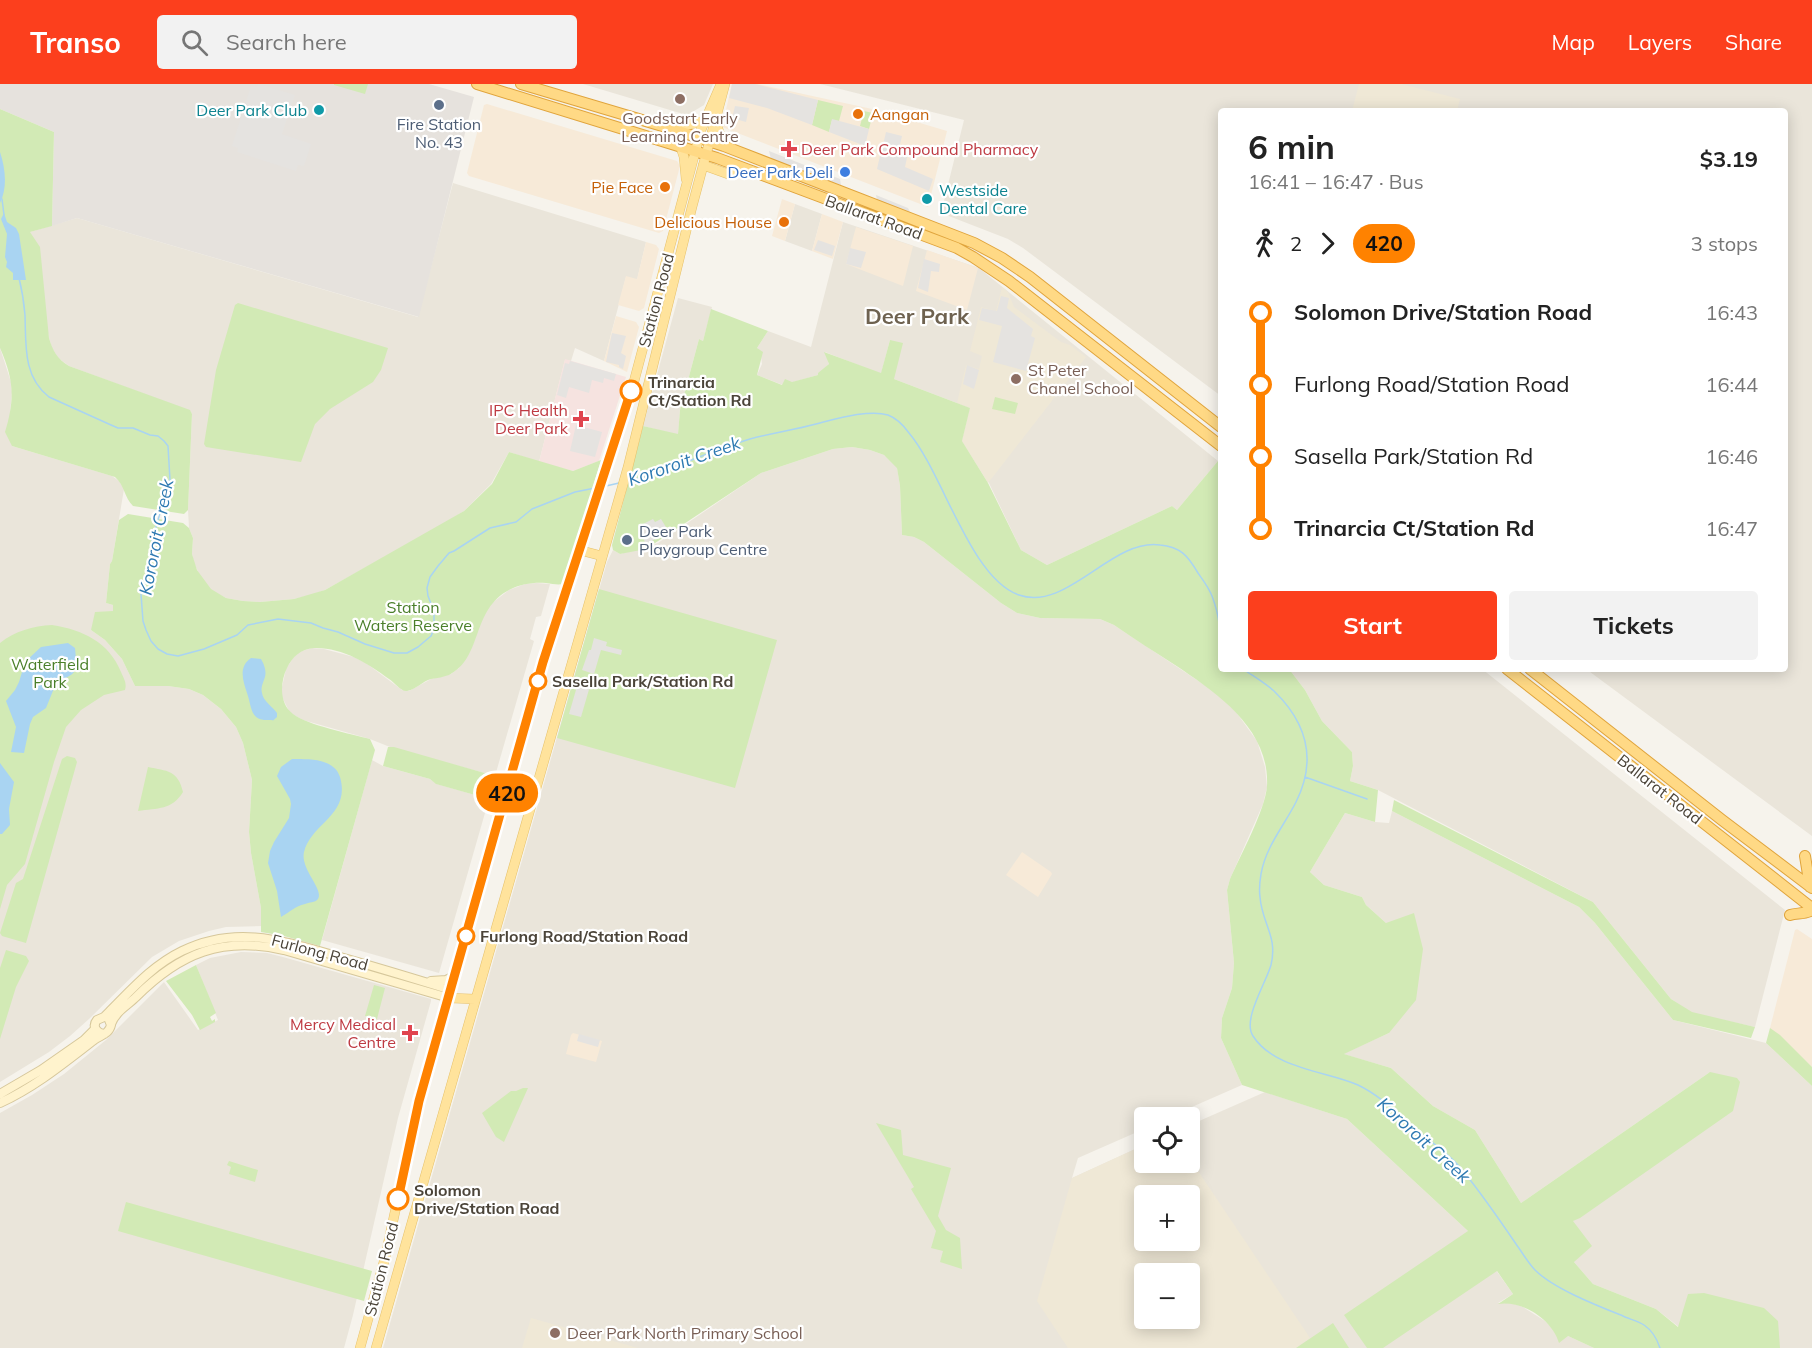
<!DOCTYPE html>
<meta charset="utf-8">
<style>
body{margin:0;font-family:Mulish,sans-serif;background:#f2f2f2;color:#222;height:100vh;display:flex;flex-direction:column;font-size:22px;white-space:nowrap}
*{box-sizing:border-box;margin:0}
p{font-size:20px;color:#767676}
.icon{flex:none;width:33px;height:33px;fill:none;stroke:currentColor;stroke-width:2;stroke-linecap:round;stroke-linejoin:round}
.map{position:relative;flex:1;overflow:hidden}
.sheet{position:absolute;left:1218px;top:24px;width:570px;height:564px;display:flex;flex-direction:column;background:#fff;border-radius:6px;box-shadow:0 3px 15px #0003}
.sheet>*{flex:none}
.badge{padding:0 12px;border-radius:20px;font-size:21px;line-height:39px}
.buttons{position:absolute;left:1134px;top:1023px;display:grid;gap:12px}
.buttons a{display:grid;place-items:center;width:66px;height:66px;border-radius:6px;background:#fff;box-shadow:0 3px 15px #0003;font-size:30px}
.map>.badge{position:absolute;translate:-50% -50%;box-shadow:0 0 0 3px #fff}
.legs{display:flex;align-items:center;gap:9px;height:66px;padding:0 30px;font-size:20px}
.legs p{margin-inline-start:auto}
.head{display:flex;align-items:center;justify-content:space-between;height:102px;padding:0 30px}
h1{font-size:33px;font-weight:700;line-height:45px}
.action{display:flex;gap:12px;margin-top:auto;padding:12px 30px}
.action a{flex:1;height:69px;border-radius:6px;background:#fc3f1d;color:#fff;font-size:24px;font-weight:700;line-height:69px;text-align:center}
.action a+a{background:#f2f2f2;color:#222}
ul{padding:0 30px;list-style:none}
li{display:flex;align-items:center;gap:21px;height:72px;font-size:22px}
li i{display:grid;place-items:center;width:9px;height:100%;margin:0 8px;background:currentColor}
li i::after{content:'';width:15px;height:15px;margin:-8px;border:4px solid;border-radius:50%;background:#fff}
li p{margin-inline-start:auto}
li:first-child i{background:linear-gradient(#0000 50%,currentColor 0)}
li:last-child i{background:linear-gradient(currentColor 50%,#0000 0)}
header{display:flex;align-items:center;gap:36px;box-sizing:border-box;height:84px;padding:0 30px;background:#fc3f1d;color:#fff}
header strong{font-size:28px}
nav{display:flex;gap:33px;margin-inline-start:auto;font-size:21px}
.search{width:420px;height:54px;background:#f2f2f2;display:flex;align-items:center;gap:15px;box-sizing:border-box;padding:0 21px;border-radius:6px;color:#767676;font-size:22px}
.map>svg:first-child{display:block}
.residential{fill:#eae5da;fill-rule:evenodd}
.commercial{fill:#f7ead8}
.industrial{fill:#e6e2dd}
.education{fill:#efe8d6;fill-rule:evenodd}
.medical{fill:#f6e3e0}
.green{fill:#d2eab5}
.parking{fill:#e5e3e0}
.water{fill:#a9d4f2}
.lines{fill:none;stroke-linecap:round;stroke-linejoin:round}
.stream{stroke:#a9d4f2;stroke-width:1.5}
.secondary-casing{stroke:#d6c79b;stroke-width:10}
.primary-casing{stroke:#e6c16a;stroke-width:10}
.trunk-casing{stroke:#e0a43c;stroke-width:12}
.secondary{stroke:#fff3cd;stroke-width:8}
.primary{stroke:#ffe39c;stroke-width:9}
.trunk{stroke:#ffd985;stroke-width:10}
.line-1-casing{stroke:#fff;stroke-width:14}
.line-1{stroke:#ff8200;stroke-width:9}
.education-dot{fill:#8d6e63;stroke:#fff;stroke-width:2}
.service-dot{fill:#5c6f8a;stroke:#fff;stroke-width:2}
.culture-dot{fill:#0f9aa8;stroke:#fff;stroke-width:2}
.food-dot{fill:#e8710a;stroke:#fff;stroke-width:2}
.health-dot{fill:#e0444e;stroke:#fff;stroke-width:2}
.shop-dot{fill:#3f7fe0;stroke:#fff;stroke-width:2}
.stop-1-dot{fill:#fff;stroke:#ff8200;stroke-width:3}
.labels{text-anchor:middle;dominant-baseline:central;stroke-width:4.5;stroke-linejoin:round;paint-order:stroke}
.culture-label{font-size:16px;fill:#0d838f;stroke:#fff;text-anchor:end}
.food-label{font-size:16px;fill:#c56008;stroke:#fff;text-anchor:end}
.education-label{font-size:16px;fill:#785e54;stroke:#fff;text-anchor:start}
.service-label{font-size:16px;fill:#4e5e75;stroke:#fff}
.health-label{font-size:16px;fill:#be3a42;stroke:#fff;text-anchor:end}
.shop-label{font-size:16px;fill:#366cbe;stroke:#fff;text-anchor:end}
.street-label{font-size:16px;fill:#4b4439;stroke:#fff}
.stop-label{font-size:16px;font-weight:bold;fill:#4b4439;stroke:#fff;text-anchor:start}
.park-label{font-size:16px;fill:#4a7f2a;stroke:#fff}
.water-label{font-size:18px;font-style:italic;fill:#2e7ab2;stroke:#fff}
.district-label{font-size:22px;font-weight:bold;fill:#6e6250;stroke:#fff}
</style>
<header>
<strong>Transo</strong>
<div class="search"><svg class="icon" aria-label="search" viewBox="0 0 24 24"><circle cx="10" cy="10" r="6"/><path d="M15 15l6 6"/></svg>Search here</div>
<nav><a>Map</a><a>Layers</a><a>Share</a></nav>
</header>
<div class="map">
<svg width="1812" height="1264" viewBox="0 0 1812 1264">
<rect width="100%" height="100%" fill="#f6f3ec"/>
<!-- residential -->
<path class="residential" d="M583 0H713L704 21 694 27 690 32Z
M820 0H1812V752L1586 585H1785V27H1221V312L1023 164 1008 155 941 129 964 36Z
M453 99 646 158 637 196 626 193 604 277 575 264 571 277 565 276 539 378 509 368 491 400 464 427 442 441 325 506 311 511 294 515 260 518 243 517 226 514 211 506 201 494 194 479 192 470 193 454 189 444 188 426 192 330 190 327 69 282 58 274 52 264 49 254 30 148 77 134 418 233Z
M795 120 822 130 812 167 785 157Z
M843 138 979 184 1218 377 1177 426 1172 422 1047 481 1021 466 989 399 962 357 970 324 894 295 890 256 881 290 825 268 829 280 818 291 783 301 757 291 762 280 761 272 757 264 768 247 811 263Z
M678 214 712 223 703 257 699 255 680 326 678 351 643 342Z
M0 264 11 298 12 308 10 330 12 362 112 392 119 397 124 405 112 477 110 480 106 519 113 521V527L91 546 105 556 122 575 135 602H168L189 605 203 611 221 625 236 643 243 659 252 696 249 748 251 769 261 824 262 842 226 843 209 847 179 857 152 873 89 935 70 952 49 968 0 998Z
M852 363 870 366 884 371 897 383 900 402 902 451 914 453 924 458 1001 519 1017 529 1040 534 1100 535 1114 541 1218 610 1236 628 1257 657 1265 683 1267 703 1263 720 1230 795 1227 806 1234 879 1232 904 1222 934 1221 954 1242 1001 1169 1033 1144 1034V1045L1078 1074 1072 1094 1144 1061V1078H1190V1041L1265 1008 1347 1035 1468 1147 1513 1210 1498 1219H1512L1523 1223 1545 1237 1554 1246 1557 1252H1568L1594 1264H383L607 478 613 466 620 470 658 459 761 389 833 365ZM1144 1112H1190V1156H1144ZM1144 1190H1190V1234H1144Z
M536 499 550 500 541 532 536 533 530 555 534 557 495 692 390 663 370 655 303 636 290 629 282 613V603L286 585 293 574 299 568 312 564 324 565 354 573 366 579 402 606 409 607 431 595 451 590 459 584 483 531 492 519 509 506 525 500Z
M1289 585H1482L1785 826 1755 943 1692 929 1671 915 1593 818 1378 706 1350 697 1353 682 1352 668 1322 637 1305 606Z
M372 676 383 682 430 695 437 700 489 715 439 889 322 856Z
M1392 727 1579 823 1595 839 1673 936 1766 959 1812 1002V1264H1690L1679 1243 1656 1225 1593 1200 1574 1178 1573 1137 1710 988 1521 1119 1475 1046 1433 1022 1391 984 1343 970 1389 949 1386 839 1366 821 1362 813 1324 801 1310 788 1345 729 1375 738 1389 739Z
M241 868 267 869 283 873 431 915V917L398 1034 353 1231 344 1264H0V1029L32 1011 64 990 106 956 164 898 198 946 218 936 196 881 210 874Z"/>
<!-- commercial -->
<path class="commercial" d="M732 0H757L872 25 876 30 886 32 890 30 947 47 928 123 722 43Z
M487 20 677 77 680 82 663 147 659 149 469 92 467 89 484 21Z
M782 115 795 120 785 157 772 152Z
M822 130 843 138 833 175 812 167Z
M856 143 913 162 903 202 846 180Z
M646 158 656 161 659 165 644 224 639 227 618 221 626 192 637 195Z
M927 166 978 184 967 226 916 207Z
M616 232 636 238 639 243 627 288 604 277Z
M1022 768 1051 788 1052 790 1038 813 1006 791Z
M1797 845 1812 855V983L1770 944 1795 846Z
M573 949 602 957 596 978 566 970 571 951Z"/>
<!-- industrial -->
<path class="industrial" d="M0 0H429L474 13 419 233 77 134 52 142 54 48 0 25Z"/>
<!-- education -->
<path class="education" d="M1359 0H1401L1460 15 1457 27H1352Z
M1002 203 1008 208 1014 223 1061 258 1070 261 1086 273 988 399 962 357 970 324 957 319 966 281 979 285 982 272 970 267 981 223 996 227Z
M1144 1061V1078H1190V1075L1310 1254 1296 1264H1068L1037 1217 1072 1094ZM1144 1112H1190V1156H1144ZM1144 1190H1190V1234H1144Z
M531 1234 638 1264H522Z"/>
<!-- medical -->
<path class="medical" d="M565 275 626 293 599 377 573 387 539 378Z"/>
<!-- green -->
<path class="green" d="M334 0H368L365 10 334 1Z
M818 16 843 22 839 37 832 36 829 48 812 41Z
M0 25 54 48 52 142 30 148 40 163 49 254C53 267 57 275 69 282L190 326 192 330 188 426 184 430 133 422C124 413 125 402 115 393L12 362 5 348C15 315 14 296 0 264Z
M864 27 873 29 869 45 860 42Z
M238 219 388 264 381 286 373 298 330 325 315 340 301 378 206 363 204 360 216 286 235 221Z
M711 225 768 247 757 264 763 268 757 291 782 301 785 295 792 298 818 291V289L829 280 824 268 881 289 890 256 903 259 894 295 970 324 962 357 988 399 1021 466 1047 481 1172 422 1177 426 1218 377 1221 381V585H1289L1305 606 1322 637 1352 668 1353 682 1350 697 1378 706 1375 738 1345 729 1310 788 1324 801 1362 813 1366 821 1386 839 1414 829 1423 865 1416 916 1389 949 1344 970 1391 984 1433 1022 1475 1046 1521 1119 1710 988 1737 994 1740 998 1733 1027 1580 1134 1573 1137 1592 1162 1574 1178 1593 1200 1656 1225 1678 1243 1688 1210 1704 1209 1764 1224 1778 1237 1780 1264H1594L1568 1252 1559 1259C1552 1235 1522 1216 1498 1220L1513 1210 1497 1187 1383 1264H1367L1344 1231 1468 1147 1347 1035 1242 1001 1221 954 1222 934 1232 904 1234 879 1227 806 1230 795C1240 772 1265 727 1267 702 1270 645 1217 609 1175 581 1155 568 1134 555 1114 541L1100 535 1040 534 1017 529 1001 519 924 458 914 453 902 451 900 402 897 384 884 371 870 366 852 363 833 365 761 389 646 465 620 470 613 466 612 461 643 342 678 350 680 326 699 255 703 257Z
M995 313 1018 319 1015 330 992 325Z
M509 368 573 387 601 376 564 500C557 501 553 500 546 499 534 498 521 500 511 505 470 525 484 573 449 591 443 593 438 594 431 595 423 597 415 606 407 607 401 608 394 598 389 595 368 579 341 563 314 564 301 565 292 573 287 584 280 598 279 620 293 630 307 641 351 650 370 655L375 666 320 862 284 852 261 848V824L251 769 249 748 252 696 243 659 236 643 221 625 203 611 189 605 168 602H135L122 575 105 556 91 546 95 528 113 527V521L106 519 110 480 112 477 119 436 128 430 183 439 189 444 193 454 192 470 197 486 211 505 226 514 243 517 260 518 294 515 325 506 464 427 492 400Z
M599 505 777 556 735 704 557 654Z
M52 541C83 546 109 558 121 588 124 595 127 599 125 606L104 611 81 626 66 643 54 678 25 780 7 801 0 825V559C15 547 33 542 52 541Z
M388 663H394L495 692 489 715 436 700 430 695 383 682Z
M67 672 75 674 77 678 26 859 2 852 0 849 16 799 23 795 62 675Z
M148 683C167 687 178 686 183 708 172 726 158 724 138 727Z
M1394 716 1593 818 1671 915 1692 928 1755 943 1751 954 1673 936 1595 839 1579 823 1392 727Z
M6 866 26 872 29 877 16 903 0 955V884Z
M196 881 216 929 210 933 212 937 215 935V938L200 946 192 931 166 897Z
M374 901 385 904 377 935 365 932Z
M1770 944 1780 951 1812 983V1002L1766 959Z
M523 1004H528L504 1058 496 1053 482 1029 511 1007H516Z
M876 1039 901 1046 903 1071 951 1084 938 1132 946 1146 960 1154 962 1185 940 1178 943 1167 931 1164 936 1147 911 1105 914 1103Z
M229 1077 258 1086 255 1098 229 1090 231 1083 227 1081Z
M126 1118 372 1187 364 1217 118 1147Z
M1333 1239 1349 1264H1296Z"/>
<!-- parking -->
<path class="parking" d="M258 0 295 11 282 50 311 60 304 82 298 81 296 87 237 68 238 64 232 62 251 2 257 3Z
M732 0H755L818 16 812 41 767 24 729 14Z
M735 22 749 24 746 38 732 34Z
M832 35 869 45 865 62 829 48Z
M886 48 902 52 899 65 883 61Z
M882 63 908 69 905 83 933 95 929 107 877 85Z
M769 67 840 95 841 101 771 75Z
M876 111 908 124 910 128 877 116Z
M818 156 835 162 832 172 814 166Z
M850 164 866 168 861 184 846 180Z
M924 175 940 180 939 188 931 187 928 208 918 204Z
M1001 212 1009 214 1007 224 1033 245 1031 252 1035 254 1026 287 993 278 1002 242 979 236 982 224 997 227Z
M612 249 626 252 621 269 626 272 623 285 619 283V281L606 278Z
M570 277 616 290 614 297 604 294 603 299 592 296 589 309 569 303 566 314 557 311 565 279 569 280Z
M967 281 979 286 974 305 963 300Z
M576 341 602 348 595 373 570 367Z
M653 435 655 438 661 435 669 448 646 460 639 446 643 444 641 441Z
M594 554 607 558 606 562 622 566 621 571 601 566 594 590 582 586 589 566H591Z
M578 599 590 602 581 633 569 630Z
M579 950 600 956 598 963 577 957Z"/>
<!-- water -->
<path class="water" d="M0 68C5 83 8 103 0 119Z
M4 129 7 138 16 144 19 150 26 196H13V189L6 183 7 178 5 173 7 150 1 135Z
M68 559 75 564C77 586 79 590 57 597L46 624 33 633 30 640 24 669 11 668 16 643 6 617 15 606 19 598 25 578 41 563Z
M251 574 261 575C272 594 259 597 262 609 263 617 273 623 277 629V633C271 638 276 636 268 636 250 637 252 623 247 609 243 597 238 583 251 574Z
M292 675C308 675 334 674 340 693 351 731 311 739 304 768 300 785 324 805 318 815 315 819 309 818 305 820 295 822 290 828 281 833L277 807 268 779 270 767 274 758 289 734 291 720 290 715 277 692 281 683Z
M0 679 14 698 9 725 10 741 2 750H0Z"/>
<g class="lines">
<!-- stream -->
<path class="stream" d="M2 115 4 131
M19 194C22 206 24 219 25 231 26 261 23 293 49 313L111 341 118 344H133L150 351 158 352 164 357 168 362 170 396 152 456 151 470 141 510 143 537 146 546 151 557 158 565 167 570 178 572 204 565 237 551 248 541 278 535 311 539 323 544 338 548 365 560 394 569H407L418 563 431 552 434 545V527L428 512 427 504 430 493 438 482 449 469 454 467 490 444 516 438 532 425 575 408 595 404
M629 397C671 387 709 367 750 355 772 349 794 346 816 340 836 335 869 325 888 331 896 334 904 342 909 349 943 389 970 494 1019 511 1067 528 1112 454 1160 461 1181 463 1188 472 1198 489 1203 496 1209 504 1212 512 1215 520 1218 531 1219 539 1219 547 1218 553 1221 561
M606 402 619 399
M1243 585C1253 592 1265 599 1274 607 1307 639 1317 676 1296 718 1284 742 1266 762 1261 790 1260 796 1259 806 1260 813 1262 840 1278 852 1271 881 1266 899 1242 936 1253 952 1274 985 1326 987 1358 1001 1381 1012 1398 1030 1418 1047 1433 1060 1451 1071 1463 1087 1482 1110 1499 1135 1516 1160 1522 1168 1528 1179 1535 1186 1554 1205 1598 1222 1623 1232 1629 1235 1638 1237 1644 1241 1653 1247 1657 1255 1660 1264
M1305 693 1367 715"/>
<!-- secondary casing -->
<g class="secondary-casing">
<path id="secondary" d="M431 897 446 896 454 892
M111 940C116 927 127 922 136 913 180 869 222 852 284 866L449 914
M104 950C96 949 92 942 97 936L104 933 109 928C132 905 153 881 182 867 235 841 281 856 333 871 373 882 412 894 451 906
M0 1010 41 986 84 956 95 945
M0 1019C35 1003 64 979 94 956 101 951 109 950 111 941L109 936"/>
</g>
<!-- primary casing -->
<g class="primary-casing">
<path id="primary" d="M714 39 717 42 724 62
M670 45 704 37
M680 61 684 73 686 95
M703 81 728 90 752 87
M579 466 602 472
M449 914 475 915
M360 1264 385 1174 419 1017 543 578 632 305 701 46 721 0
M376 1264 628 383 692 123 725 0"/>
</g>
<!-- trunk casing -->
<g class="trunk-casing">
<path id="trunk" d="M477 0 717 74 957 164 973 173 1009 197 1221 362
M521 0 669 44 724 62 974 159 1002 174 1030 193 1221 343
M1507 585 1812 824
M1530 585 1722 736 1812 804
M1805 772 1810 803
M1790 831C1797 829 1806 830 1812 826"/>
</g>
<!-- secondary -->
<use href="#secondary" class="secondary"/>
<!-- primary -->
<use href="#primary" class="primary"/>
<!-- trunk -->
<use href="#trunk" class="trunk"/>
</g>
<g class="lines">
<!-- line-1 casing -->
<g class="line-1-casing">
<path id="line-1" d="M398 1115 419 1017 543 578 631 307"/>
</g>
<!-- line-1 -->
<use href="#line-1" class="line-1"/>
</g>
<!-- markers -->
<g class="education-dot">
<circle cx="680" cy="15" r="6"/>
<circle cx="1016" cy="295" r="6"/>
<circle cx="555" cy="1249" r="6"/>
</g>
<g class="service-dot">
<circle cx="439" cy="21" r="6"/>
<circle cx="627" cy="456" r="6"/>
</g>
<g class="culture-dot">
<circle cx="319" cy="26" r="6"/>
<circle cx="927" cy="115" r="6"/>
</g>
<g class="food-dot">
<circle cx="858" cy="30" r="6"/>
<circle cx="665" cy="103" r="6"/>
<circle cx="784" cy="138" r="6"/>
</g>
<g class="health-dot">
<path d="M786 56h6v6h6v6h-6v6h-6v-6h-6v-6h6z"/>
<path d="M578 326h6v6h6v6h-6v6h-6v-6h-6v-6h6z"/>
<path d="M407 940h6v6h6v6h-6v6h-6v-6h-6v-6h6z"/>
</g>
<circle class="shop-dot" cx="845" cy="88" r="6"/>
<g class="stop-1-dot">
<circle cx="631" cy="307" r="10"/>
<circle cx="538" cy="597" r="8"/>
<circle cx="466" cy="852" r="8"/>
<circle cx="398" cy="1115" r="10"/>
</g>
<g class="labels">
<!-- culture labels -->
<g class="culture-label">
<text x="307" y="26">Deer Park Club</text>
<text x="939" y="106" text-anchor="start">Westside<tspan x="939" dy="18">Dental Care</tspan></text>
</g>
<!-- food labels -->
<g class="food-label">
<text x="870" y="30" text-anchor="start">Aangan</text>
<text x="653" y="103">Pie Face</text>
<text x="772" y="138">Delicious House</text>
</g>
<!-- education labels -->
<g class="education-label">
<text x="680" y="34" text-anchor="middle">Goodstart Early<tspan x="680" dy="18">Learning Centre</tspan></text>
<text x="1028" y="286">St Peter<tspan x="1028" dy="18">Chanel School</tspan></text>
<text x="567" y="1249">Deer Park North Primary School</text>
</g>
<!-- service labels -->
<g class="service-label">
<text x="439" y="40">Fire Station<tspan x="439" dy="18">No. 43</tspan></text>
<text x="639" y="447" text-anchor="start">Deer Park<tspan x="639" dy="18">Playgroup Centre</tspan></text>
</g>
<!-- health labels -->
<g class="health-label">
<text x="801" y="65" text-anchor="start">Deer Park Compound Pharmacy</text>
<text x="568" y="326">IPC Health<tspan x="568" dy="18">Deer Park</tspan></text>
<text x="396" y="940">Mercy Medical<tspan x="396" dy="18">Centre</tspan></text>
</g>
<!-- shop labels -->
<g class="shop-label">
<text x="833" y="88">Deer Park Deli</text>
</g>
<!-- street labels -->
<g class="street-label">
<text transform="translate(874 133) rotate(20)">Ballarat Road</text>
<text transform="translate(656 216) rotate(-75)">Station Road</text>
<text transform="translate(1660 705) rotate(38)">Ballarat Road</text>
<text transform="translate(320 868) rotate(15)">Furlong Road</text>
<text transform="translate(381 1185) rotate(-76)">Station Road</text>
</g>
<!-- stop labels -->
<g class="stop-label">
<text x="648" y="298">Trinarcia<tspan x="648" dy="18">Ct/Station Rd</tspan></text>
<text x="552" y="597">Sasella Park/Station Rd</text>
<text x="480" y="852">Furlong Road/Station Road</text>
<text x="414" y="1106">Solomon<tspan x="414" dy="18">Drive/Station Road</tspan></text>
</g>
<!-- park labels -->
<g class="park-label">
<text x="413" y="523">Station<tspan x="413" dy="18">Waters Reserve</tspan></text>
<text x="50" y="580">Waterfield<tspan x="50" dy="18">Park</tspan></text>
</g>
<!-- water labels -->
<g class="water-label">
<text transform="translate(684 377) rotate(-19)">Kororoit Creek</text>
<text transform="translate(156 453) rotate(-79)">Kororoit Creek</text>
<text transform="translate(1424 1056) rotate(42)">Kororoit Creek</text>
</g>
<!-- district labels -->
<g class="district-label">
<text x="917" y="232">Deer Park</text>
</g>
</g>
</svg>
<div class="buttons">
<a><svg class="icon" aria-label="locate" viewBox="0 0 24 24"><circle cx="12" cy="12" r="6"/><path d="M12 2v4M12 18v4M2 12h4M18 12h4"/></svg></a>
<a>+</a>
<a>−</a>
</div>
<b class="badge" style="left:507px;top:709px;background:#ff8200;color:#111">420</b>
<section class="sheet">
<div class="head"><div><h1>6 min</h1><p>16:41 – 16:47 · Bus</p></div><b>$3.19</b></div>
<div class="legs"><svg class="icon" aria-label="walk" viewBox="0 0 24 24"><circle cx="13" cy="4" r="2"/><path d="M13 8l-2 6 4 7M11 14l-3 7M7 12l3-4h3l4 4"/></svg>2<svg class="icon" aria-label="forward" viewBox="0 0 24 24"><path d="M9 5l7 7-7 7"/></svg><b class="badge" style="background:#ff8200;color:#111">420</b><p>3 stops</p></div>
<ul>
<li><i style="color:#ff8200"></i><b>Solomon Drive/Station Road</b><p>16:43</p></li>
<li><i style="color:#ff8200"></i><span>Furlong Road/Station Road</span><p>16:44</p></li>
<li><i style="color:#ff8200"></i><span>Sasella Park/Station Rd</span><p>16:46</p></li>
<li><i style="color:#ff8200"></i><b>Trinarcia Ct/Station Rd</b><p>16:47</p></li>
</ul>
<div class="action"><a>Start</a><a>Tickets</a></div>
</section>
</div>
